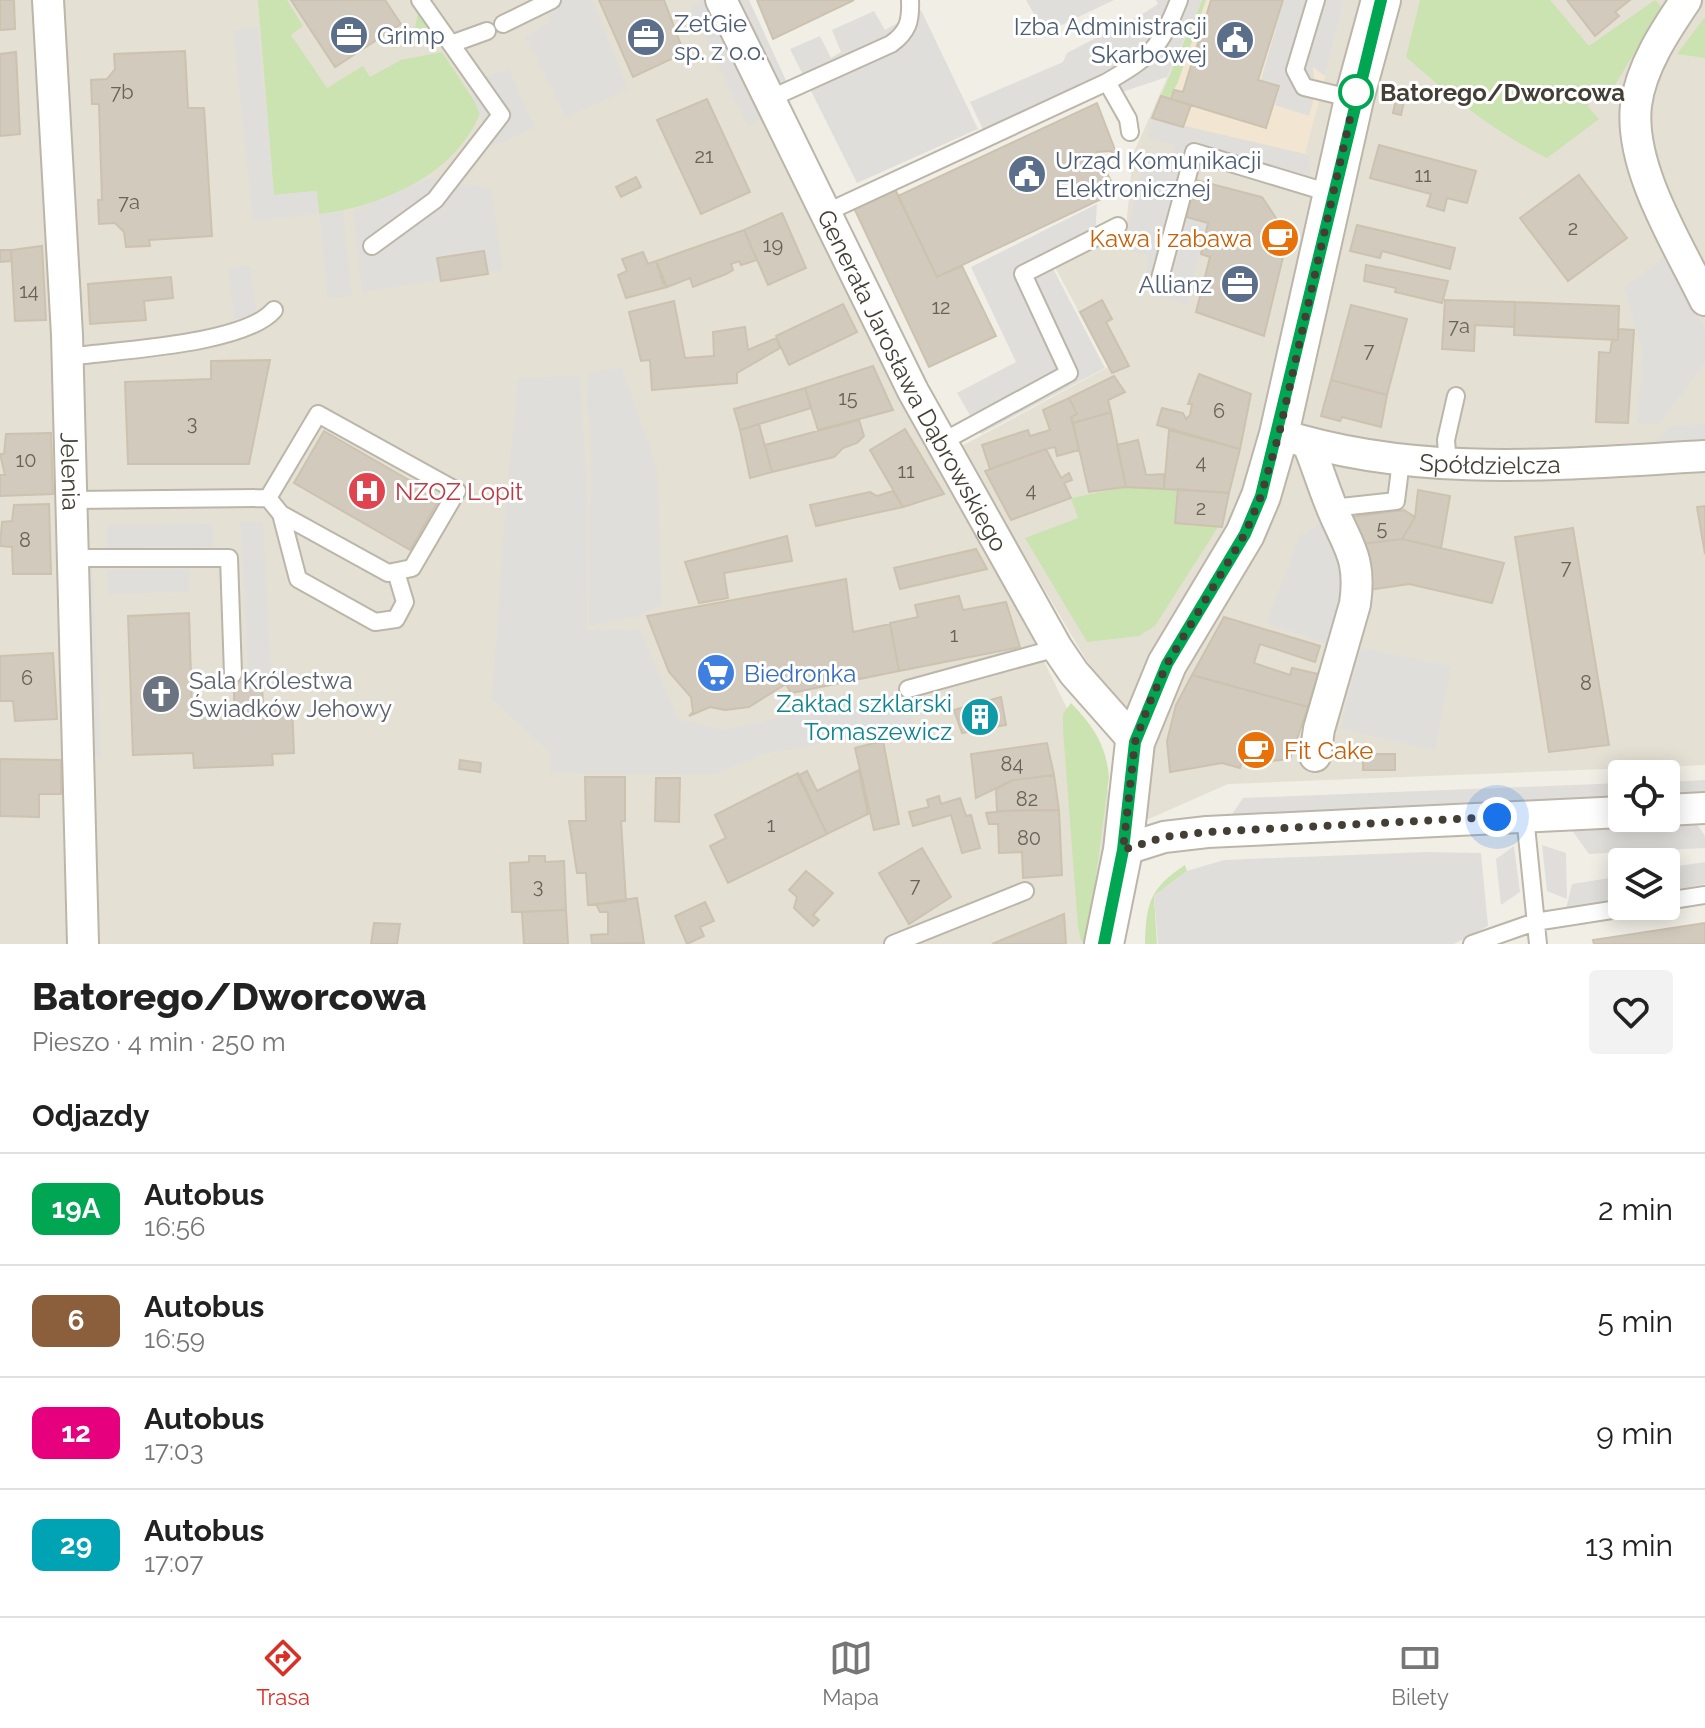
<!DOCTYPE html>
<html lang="pl">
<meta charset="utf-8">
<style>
body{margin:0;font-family:Raleway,sans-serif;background:#f2f2f2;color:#222;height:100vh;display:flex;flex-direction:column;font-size:30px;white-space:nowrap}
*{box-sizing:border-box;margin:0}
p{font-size:26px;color:#767676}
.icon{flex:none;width:44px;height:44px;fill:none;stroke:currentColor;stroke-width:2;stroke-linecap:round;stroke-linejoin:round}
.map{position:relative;height:944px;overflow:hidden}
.sheet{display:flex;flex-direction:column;background:#fff;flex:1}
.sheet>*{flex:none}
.badge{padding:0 16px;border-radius:12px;font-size:28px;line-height:52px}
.fabs{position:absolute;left:1608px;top:760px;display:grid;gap:16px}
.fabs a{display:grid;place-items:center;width:72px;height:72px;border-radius:8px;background:#fff;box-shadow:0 4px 20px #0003;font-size:40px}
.you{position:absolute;width:40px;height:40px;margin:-20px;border:6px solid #fff;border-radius:50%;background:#1a73e8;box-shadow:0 0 0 12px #1a73e833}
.map>.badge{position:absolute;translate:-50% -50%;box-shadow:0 0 0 4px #fff}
h2{padding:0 32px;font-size:30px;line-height:72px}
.round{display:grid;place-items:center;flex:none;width:84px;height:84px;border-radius:8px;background:#f2f2f2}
.headline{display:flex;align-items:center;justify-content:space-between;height:136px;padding:0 32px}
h1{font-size:38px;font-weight:800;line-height:60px}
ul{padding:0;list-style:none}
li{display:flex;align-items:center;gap:24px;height:112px;padding:0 32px;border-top:2px solid #e0e0e0}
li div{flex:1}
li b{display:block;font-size:30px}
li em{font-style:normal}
li .badge{min-width:88px;font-weight:700;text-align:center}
.tab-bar{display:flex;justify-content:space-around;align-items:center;height:112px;border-top:2px solid #e0e0e0;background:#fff;font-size:22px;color:#767676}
.tab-bar a{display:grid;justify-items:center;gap:4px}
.tab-bar .selected{color:#d93025}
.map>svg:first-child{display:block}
.residential{fill:#e5e0d4}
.commercial{fill:#f2e6d2}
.green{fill:#cae3b1}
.parking{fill:#e0deda}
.building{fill:#d2cabc;stroke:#ccc2af;stroke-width:2}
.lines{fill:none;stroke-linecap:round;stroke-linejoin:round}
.service-casing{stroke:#bcb6a9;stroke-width:20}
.minor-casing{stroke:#bcb6a9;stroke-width:34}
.tertiary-casing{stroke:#bcb6a9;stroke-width:42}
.service{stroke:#fff;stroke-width:16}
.minor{stroke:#fff;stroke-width:30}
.tertiary{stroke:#fff;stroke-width:38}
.line-casing{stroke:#fff;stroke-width:18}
.line{stroke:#00a651;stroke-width:12}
.walk{stroke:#443f35;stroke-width:8;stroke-dasharray:0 14.4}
.stop-dot{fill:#fff;stroke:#00a651;stroke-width:4}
.labels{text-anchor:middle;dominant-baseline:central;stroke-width:6;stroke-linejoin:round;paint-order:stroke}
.number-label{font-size:20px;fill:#686257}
.service-label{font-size:24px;fill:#4e5e75;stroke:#fff;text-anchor:start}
.stop-label{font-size:24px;font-weight:bold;fill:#443f35;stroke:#fff;text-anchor:start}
.food-label{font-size:24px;fill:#c56008;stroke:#fff;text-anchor:end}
.street-label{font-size:24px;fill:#443f35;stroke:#fff}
.health-label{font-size:24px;fill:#be3a42;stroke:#fff;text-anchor:start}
.shop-label{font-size:24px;fill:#366cbe;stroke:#fff;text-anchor:start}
.worship-label{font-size:24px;fill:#5b616d;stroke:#fff;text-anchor:start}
.culture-label{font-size:24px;fill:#0d838f;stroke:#fff;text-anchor:end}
</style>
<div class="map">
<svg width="1705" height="944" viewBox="0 0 1705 944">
<rect width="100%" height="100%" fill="#f1eee6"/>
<!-- residential -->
<path class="residential" d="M0 0H726L811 188 1126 828 1135 742 960 447 1108 367 1054 265 1126 228 1133 154 1202 0H1705V765L1228 784 1126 829 1102 944H0Z"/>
<!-- commercial -->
<path class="commercial" d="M1203 0H1345L1305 154 1152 118Z"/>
<!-- green -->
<path class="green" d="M258 0H287L303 26 291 35 327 88 363 66 370 77 401 60 442 52 481 111C457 174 382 207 319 214L316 191 274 195Z
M1202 0H1206L1178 82 1169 99 1161 96Z
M1420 0H1550L1589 46 1655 0 1662 7 1615 85 1592 84 1588 107 1599 119 1547 158C1494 132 1450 96 1406 57Z
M418 13 434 40 393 48 414 33Z
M1705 17V58L1677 54Z
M1126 487 1178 489 1175 523 1218 527 1155 626 1139 636 1087 642 1025 538 1078 518 1071 498Z
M1071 703C1093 726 1106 744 1109 777L1087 944 1081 940 1078 927 1063 729V714Z
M1185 865 1187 871 1154 896 1157 944H1145C1146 903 1150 888 1185 865Z"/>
<!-- parking -->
<path class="parking" d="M552 0H592L628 89 566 118 525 37 551 21 542 5Z
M703 0H749L790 89 772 114 748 126 690 7Z
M1026 0H1114L1045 33Z
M1156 0H1202L1167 77 1116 94 1107 82 987 138 970 102 1063 62 1067 53 1144 13 1158 4Z
M1284 0H1345L1325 76 1313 67 1315 94 1309 116 1275 105 1280 86 1261 80Z
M921 10 978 129 857 183 790 49 820 36 831 58 841 52 832 30 874 11 885 30Z
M258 26 274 195 317 191 319 214 343 211 352 296 328 299 319 214 253 221 233 30Z
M509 69 535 127 493 147 467 83Z
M1153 119 1309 155 1311 187 1194 152 1183 216 1208 223 1187 305 1150 294 1144 281 1149 256 1124 249 1145 151 1172 157 1175 145 1147 138Z
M430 178 491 189 503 270 362 292 353 211Z
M1097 204 1095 237 1049 261 1105 368 981 434 957 393 1016 362 971 267Z
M1668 254 1705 330V363L1659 424 1637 423 1643 353 1624 288Z
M250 266 257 316 234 319 228 269Z
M622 367 657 469 662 605 639 616 589 626 591 430 586 403 589 373Z
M580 376 587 491V630L640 629 678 719 723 730 908 689 914 727 764 754 716 774 551 773 550 752 492 700 505 512 518 378Z
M1705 424V456L1641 460 1670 426Z
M1335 514 1354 549 1343 649 1266 623 1300 536Z
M263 522 271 678 249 679 240 523Z
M213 524 214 547 107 548V525Z
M73 558H92L101 757H79Z
M189 569V592L108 594 107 570Z
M1360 648 1451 666 1435 751 1340 728Z
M1705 780V802L1666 803V782Z
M1622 783V805L1228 820 1243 798Z
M1697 824 1705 836V848L1589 854 1571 829Z
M1542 845 1566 853 1567 899 1547 891Z
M1514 846 1520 892 1501 905 1496 859Z
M1426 852 1481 853 1488 926 1454 944H1158L1154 896 1187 871 1224 860Z
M1705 862V884L1666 891V868Z
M1622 876V899L1566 909 1572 884Z"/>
<!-- building -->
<path class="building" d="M0 0H14L15 29 0 30Z
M291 0H385L401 24 335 67Z
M599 0H664L684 53 633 77Z
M757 0H854L773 39Z
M1211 0H1283L1258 80 1279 86 1266 128 1171 99 1174 90 1183 92Z
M1567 0H1630L1615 12 1619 16 1595 36Z
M185 51 188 108H204L212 236 149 240 150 246 126 247 124 232 115 223 99 224 98 200H102L99 104H92L91 80 107 79 115 69 114 54Z
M16 52 20 134 0 136V54Z
M1397 95 1405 97 1401 115 1393 113Z
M1161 96 1191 105 1183 127 1152 118Z
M707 99 750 192 701 214 657 120Z
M1097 103 1117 155 1110 151 1097 152 1116 192 937 277 898 196Z
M1379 145 1476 171 1467 203 1447 198 1444 211 1427 206 1431 194 1370 178Z
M1579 175 1627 238 1568 281 1520 218Z
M636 177 641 187 621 197 616 187Z
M1192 179 1262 197 1288 236 1264 336 1196 312 1210 257 1201 254 1208 223 1183 216Z
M895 189 937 277 962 266 996 336 929 367 854 208Z
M782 213 806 268 768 285 744 230Z
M1357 225 1455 248 1450 269 1382 251 1380 258 1350 251Z
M744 230 757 260 741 265 739 261 731 264 733 270 726 274 693 287 690 278 667 287 663 283 656 261Z
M42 246 46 320 15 321 11 250Z
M0 250H11L12 261 0 262Z
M484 251 488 274 441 281 437 258Z
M643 252 648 264 656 261 667 287 626 298 618 275 627 271 622 259Z
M1366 265 1448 281 1442 303 1395 292 1396 288 1364 281Z
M171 277 173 298 144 301 146 320 90 324 88 284Z
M1102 300 1112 319 1106 322 1129 366 1112 373 1080 312Z
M1445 300 1515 302 1514 327 1475 325 1474 351 1442 349Z
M674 301 685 358 714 356 713 332 745 327 748 350 776 338 780 348 737 373V383L652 390 650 360 641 361 629 312Z
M1515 302 1619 306 1618 340 1514 335Z
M843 304 857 332 789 365 776 336Z
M1351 305 1407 319 1387 395 1331 380Z
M1618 329 1634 330 1628 423 1596 422 1599 352 1610 353 1612 340H1618Z
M270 360 249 464H128L125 382 211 379V361Z
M873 366 893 410 818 430 805 388Z
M1199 374 1251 394 1240 449 1157 425 1162 408 1183 413 1186 419 1190 415 1192 404H1188Z
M1114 376 1125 392 1108 400 1111 412 1073 423 1071 417 1077 414 1069 398Z
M1331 380 1387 395 1381 427 1342 417 1340 421 1321 416Z
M805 388 811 408 740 430 734 409Z
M1069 398 1077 414 1071 417 1079 450 1057 456 1055 447 1046 449 990 469 982 445 1028 430 1030 436 1050 430 1043 410Z
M1111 412 1126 487 1089 492 1073 423Z
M859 420 864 436 857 443 843 448 834 457 772 472 765 445Z
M759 424 772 472 750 478 740 430Z
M905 429 944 494 903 507 870 450Z
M1169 430 1240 449 1229 493 1164 489Z
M324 431 440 498 410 550 294 483Z
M51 433 53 494 0 496V475H5L0 454H4L6 434Z
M1138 440 1146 475 1164 474V489L1126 487 1117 445Z
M1046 449 1061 478 1069 473 1072 480 1064 483 1071 498 1011 520 985 471Z
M1178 489 1229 493 1222 527 1175 523Z
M1418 490 1450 496 1441 548 1402 539 1415 517Z
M893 491 903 507 816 526 810 505 870 492 877 496Z
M49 504 51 574H13L12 547 0 546 2 522 12 521 14 505Z
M1705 506V554L1697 507Z
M1404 510 1415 517 1402 539 1362 544 1351 517Z
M1573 528 1609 745 1549 752 1515 537Z
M787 536 792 561 724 573 728 598 699 603 685 562Z
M1402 539 1504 563 1492 603 1409 584 1368 590 1362 544Z
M976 549 987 569 900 589 894 568Z
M846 579 853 632 890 624 899 671 791 693 786 684 749 707 725 710 710 707 689 716 693 712 691 697 669 672 647 616Z
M959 596 963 610 1006 602 1020 647 899 671 890 623 918 617 915 605Z
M189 613 192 709 234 707V682H262L263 706 292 705 294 753 272 754 273 765 194 768 193 753 133 755 128 616Z
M1224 617 1320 646 1315 662 1260 644 1254 663 1290 675 1292 668 1318 674 1308 707 1192 675Z
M53 653 57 719 15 721 13 701H0V656Z
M1192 675 1308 707 1290 759 1241 764 1240 768 1222 763 1170 772 1167 741 1176 705Z
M1001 697 1006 725 962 733 954 710Z
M883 741 899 824 874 830 855 748Z
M1047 743 1054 775 1013 780 976 798 971 754Z
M1363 754H1395V770H1363Z
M0 759 61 760V794H39V817L0 816Z
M460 760 481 763 480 772 459 769Z
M859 770 868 814 827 834 798 776 807 771 817 791Z
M798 773 827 834 728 883 710 846 726 838 715 815Z
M1054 775 1059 810 997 811 996 789 1013 780Z
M585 777H625V821H621L626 901 588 905 586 873H577L569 821H586Z
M656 778H680L679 822 655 821Z
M939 796 941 804 960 798 966 816 971 815 980 848 962 853 951 815 913 826 909 812 929 807 927 800Z
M1016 810H1059L1062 875 1023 878 1022 852 999 853 998 824H989L986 813Z
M922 848 951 897 909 924 879 873Z
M529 856H545V862L564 861 566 910 512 912 510 863 529 862Z
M806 871 833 893 813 915 819 920 813 926 794 908 797 897 789 890Z
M637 898 644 943 592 944 591 935 608 934V912H600L596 904Z
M705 902 714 921 700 927 704 936 687 944 675 916Z
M566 910 568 944H524L522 912Z
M1064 914 1066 944H992Z
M374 923 400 924 397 944H371Z
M1705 923V944H1594L1593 940Z"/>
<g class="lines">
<!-- service casing -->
<g class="service-casing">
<path id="service" d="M1316 0 1295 70 1304 87 1354 99
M503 24 552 0
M451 44 487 31
M1107 82C1151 56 1160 49 1179 0
M767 100 891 44C908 32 911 21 910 0
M823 214 1107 82 1128 119 1130 132
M372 246 435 200 501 115 420 0
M1159 282 1194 152 1333 194
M68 357C116 350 244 345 274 310
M942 442 1069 373 1023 274 1118 226
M1448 465 1446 440 1456 396
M72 500 268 498 318 414 457 491 412 568 388 573 281 514 268 498
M1332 508 1396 501 1401 461
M281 514 298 579 375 622 396 619 405 602 396 572
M73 558H229L233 674
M908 689 1057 648
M1525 816 1538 944
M1666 901 1705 895
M893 944 1025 891
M1472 944 1535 922 1637 906"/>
</g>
<!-- minor casing -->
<g class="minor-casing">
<g id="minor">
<path id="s1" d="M48 0 67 335 83 944"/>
<path id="s2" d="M721 0 913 391 1057 648 1074 673 1135 742"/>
<path d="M1686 0C1665 31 1641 67 1636 105 1629 168 1678 244 1705 300"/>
<path id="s3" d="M1279 434C1419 479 1561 464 1705 456"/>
<path d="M1308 444C1316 463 1322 483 1330 503 1346 545 1362 555 1355 604L1319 729 1315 756"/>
<path d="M1666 810 1705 808"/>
<path d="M1123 850 1164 837 1207 832 1622 812"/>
</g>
</g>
<!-- tertiary casing -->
<g class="tertiary-casing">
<path id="tertiary" d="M1104 944 1123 850 1135 742 1167 664 1245 534 1261 496 1279 434 1354 99 1381 0"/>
</g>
<!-- service -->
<use href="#service" class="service"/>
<!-- minor -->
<use href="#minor" class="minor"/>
<!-- tertiary -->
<use href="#tertiary" class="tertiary"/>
</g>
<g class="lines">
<!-- line casing -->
<g class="line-casing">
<path id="line" d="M1104 944 1123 850 1135 742 1167 664 1245 534 1261 496 1381 0"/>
</g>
<!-- line -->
<use href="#line" class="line"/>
<!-- walk -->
<path class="walk" d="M1356 92 1279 434 1261 496 1245 534 1167 664 1149 704 1135 742 1123 850 1164 837 1207 832 1497 817"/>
</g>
<!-- icons -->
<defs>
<g id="office-disc" transform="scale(2)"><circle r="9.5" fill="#5c6f8a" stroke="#fff"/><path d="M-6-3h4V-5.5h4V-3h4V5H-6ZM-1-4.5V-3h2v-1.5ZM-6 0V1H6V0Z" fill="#fff"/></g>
<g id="civic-disc" transform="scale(2)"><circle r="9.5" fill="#5c6f8a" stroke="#fff"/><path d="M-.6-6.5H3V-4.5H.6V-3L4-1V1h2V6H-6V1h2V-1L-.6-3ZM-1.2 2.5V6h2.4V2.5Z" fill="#fff"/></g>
<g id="cafe-disc" transform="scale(2)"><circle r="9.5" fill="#e8710a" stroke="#fff"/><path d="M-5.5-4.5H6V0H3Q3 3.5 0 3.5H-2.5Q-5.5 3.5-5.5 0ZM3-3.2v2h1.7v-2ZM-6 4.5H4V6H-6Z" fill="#fff"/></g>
<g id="hospital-disc" transform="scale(2)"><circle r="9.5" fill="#e0444e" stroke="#fff"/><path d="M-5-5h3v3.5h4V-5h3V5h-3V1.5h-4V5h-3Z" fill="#fff"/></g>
<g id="supermarket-disc" transform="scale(2)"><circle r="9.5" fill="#3f7fe0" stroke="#fff"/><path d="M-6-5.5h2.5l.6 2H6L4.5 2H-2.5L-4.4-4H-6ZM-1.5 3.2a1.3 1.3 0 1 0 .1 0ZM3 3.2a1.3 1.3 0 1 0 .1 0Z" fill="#fff"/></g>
<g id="church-disc" transform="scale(2)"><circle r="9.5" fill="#6b7280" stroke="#fff"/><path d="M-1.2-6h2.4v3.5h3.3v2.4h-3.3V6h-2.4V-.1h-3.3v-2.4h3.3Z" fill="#fff"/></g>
<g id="building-disc" transform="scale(2)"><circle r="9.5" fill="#0f9aa8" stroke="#fff"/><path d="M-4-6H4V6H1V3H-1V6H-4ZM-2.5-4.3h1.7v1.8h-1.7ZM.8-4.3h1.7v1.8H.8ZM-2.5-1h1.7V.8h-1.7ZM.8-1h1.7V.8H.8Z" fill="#fff"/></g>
</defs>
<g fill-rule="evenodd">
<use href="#office-disc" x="349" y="35"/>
<use href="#office-disc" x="646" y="37"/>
<use href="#civic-disc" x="1235" y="40"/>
<use href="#civic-disc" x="1027" y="174"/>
<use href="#cafe-disc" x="1280" y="238"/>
<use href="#office-disc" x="1240" y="284"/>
<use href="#hospital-disc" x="367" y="491"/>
<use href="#supermarket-disc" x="716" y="673"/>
<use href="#church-disc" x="161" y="694"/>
<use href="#building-disc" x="980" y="717"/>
<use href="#cafe-disc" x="1256" y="750"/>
</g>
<!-- markers -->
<circle class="stop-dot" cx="1356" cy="92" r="16"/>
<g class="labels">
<!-- number labels -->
<g class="number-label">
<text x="122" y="92">7b</text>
<text x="704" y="156">21</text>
<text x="1423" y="175">11</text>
<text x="129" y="202">7a</text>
<text x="1573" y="228">2</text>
<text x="773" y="245">19</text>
<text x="29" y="291">14</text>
<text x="941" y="307">12</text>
<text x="1459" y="326">7a</text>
<text x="1369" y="350">7</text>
<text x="848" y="398">15</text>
<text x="1219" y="411">6</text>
<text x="192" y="423">3</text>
<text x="26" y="460">10</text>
<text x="1201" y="462">4</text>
<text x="906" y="471">11</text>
<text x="1031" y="490">4</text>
<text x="1201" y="508">2</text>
<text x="1382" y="528">5</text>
<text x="25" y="540">8</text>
<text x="1566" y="567">7</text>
<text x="954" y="635">1</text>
<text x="27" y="678">6</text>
<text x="1586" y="683">8</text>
<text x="1012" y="764">84</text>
<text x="1027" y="799">82</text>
<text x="771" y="825">1</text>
<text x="1029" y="838">80</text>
<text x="915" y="885">7</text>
<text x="538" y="886">3</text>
</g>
<!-- service labels -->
<g class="service-label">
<text x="674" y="23">ZetGie<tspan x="674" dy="28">sp. z o.o.</tspan></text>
<text x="1207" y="26" text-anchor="end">Izba Administracji<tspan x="1207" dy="28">Skarbowej</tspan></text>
<text x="377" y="35">Grimp</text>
<text x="1055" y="160">Urząd Komunikacji<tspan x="1055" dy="28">Elektronicznej</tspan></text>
<text x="1212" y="284" text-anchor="end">Allianz</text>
</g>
<!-- stop labels -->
<g class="stop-label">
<text x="1380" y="92">Batorego/Dworcowa</text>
</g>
<!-- food labels -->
<g class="food-label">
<text x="1252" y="238">Kawa i zabawa</text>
<text x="1284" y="750" text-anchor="start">Fit Cake</text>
</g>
<!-- street labels -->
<g class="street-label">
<text stroke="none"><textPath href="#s2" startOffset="426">Generała Jarosława Dąbrowskiego</textPath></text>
<text stroke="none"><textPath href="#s3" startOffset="214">Spółdzielcza</textPath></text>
<text stroke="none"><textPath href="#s1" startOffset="472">Jelenia</textPath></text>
</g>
<!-- health labels -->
<g class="health-label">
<text x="395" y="491">NZOZ Lopit</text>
</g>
<!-- shop labels -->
<g class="shop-label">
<text x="744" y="673">Biedronka</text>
</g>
<!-- worship labels -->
<g class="worship-label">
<text x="189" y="680">Sala Królestwa<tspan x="189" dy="28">Świadków Jehowy</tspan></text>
</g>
<!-- culture labels -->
<g class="culture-label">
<text x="952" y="703">Zakład szklarski<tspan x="952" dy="28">Tomaszewicz</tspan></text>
</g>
</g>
</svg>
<div class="fabs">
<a><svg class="icon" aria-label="locate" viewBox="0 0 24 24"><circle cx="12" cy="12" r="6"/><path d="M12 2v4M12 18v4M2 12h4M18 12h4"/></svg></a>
<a><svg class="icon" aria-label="layers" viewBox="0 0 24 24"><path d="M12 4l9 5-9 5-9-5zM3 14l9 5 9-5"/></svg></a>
</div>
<div class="you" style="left:1497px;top:817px"></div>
</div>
<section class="sheet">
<div class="headline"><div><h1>Batorego/Dworcowa</h1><p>Pieszo · 4 min · 250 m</p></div><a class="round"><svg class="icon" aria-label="heart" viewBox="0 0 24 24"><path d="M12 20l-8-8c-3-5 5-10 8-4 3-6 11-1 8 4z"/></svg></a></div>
<h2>Odjazdy</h2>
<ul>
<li><span class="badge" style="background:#00a651;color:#fff">19A</span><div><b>Autobus</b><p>16:56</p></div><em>2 min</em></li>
<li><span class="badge" style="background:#8b5e3c;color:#fff">6</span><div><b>Autobus</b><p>16:59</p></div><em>5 min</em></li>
<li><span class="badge" style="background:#e6007e;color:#fff">12</span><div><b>Autobus</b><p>17:03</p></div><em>9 min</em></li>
<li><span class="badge" style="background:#00a3b4;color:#fff">29</span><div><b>Autobus</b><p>17:07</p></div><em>13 min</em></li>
</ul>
</section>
<nav class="tab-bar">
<a class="selected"><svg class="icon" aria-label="directions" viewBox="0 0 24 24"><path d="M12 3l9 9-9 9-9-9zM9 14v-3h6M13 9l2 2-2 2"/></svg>Trasa</a>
<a><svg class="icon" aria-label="map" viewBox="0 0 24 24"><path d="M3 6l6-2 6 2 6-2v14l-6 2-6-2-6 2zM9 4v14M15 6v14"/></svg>Mapa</a>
<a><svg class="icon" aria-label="tickets" viewBox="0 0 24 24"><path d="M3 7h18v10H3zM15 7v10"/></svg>Bilety</a>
</nav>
